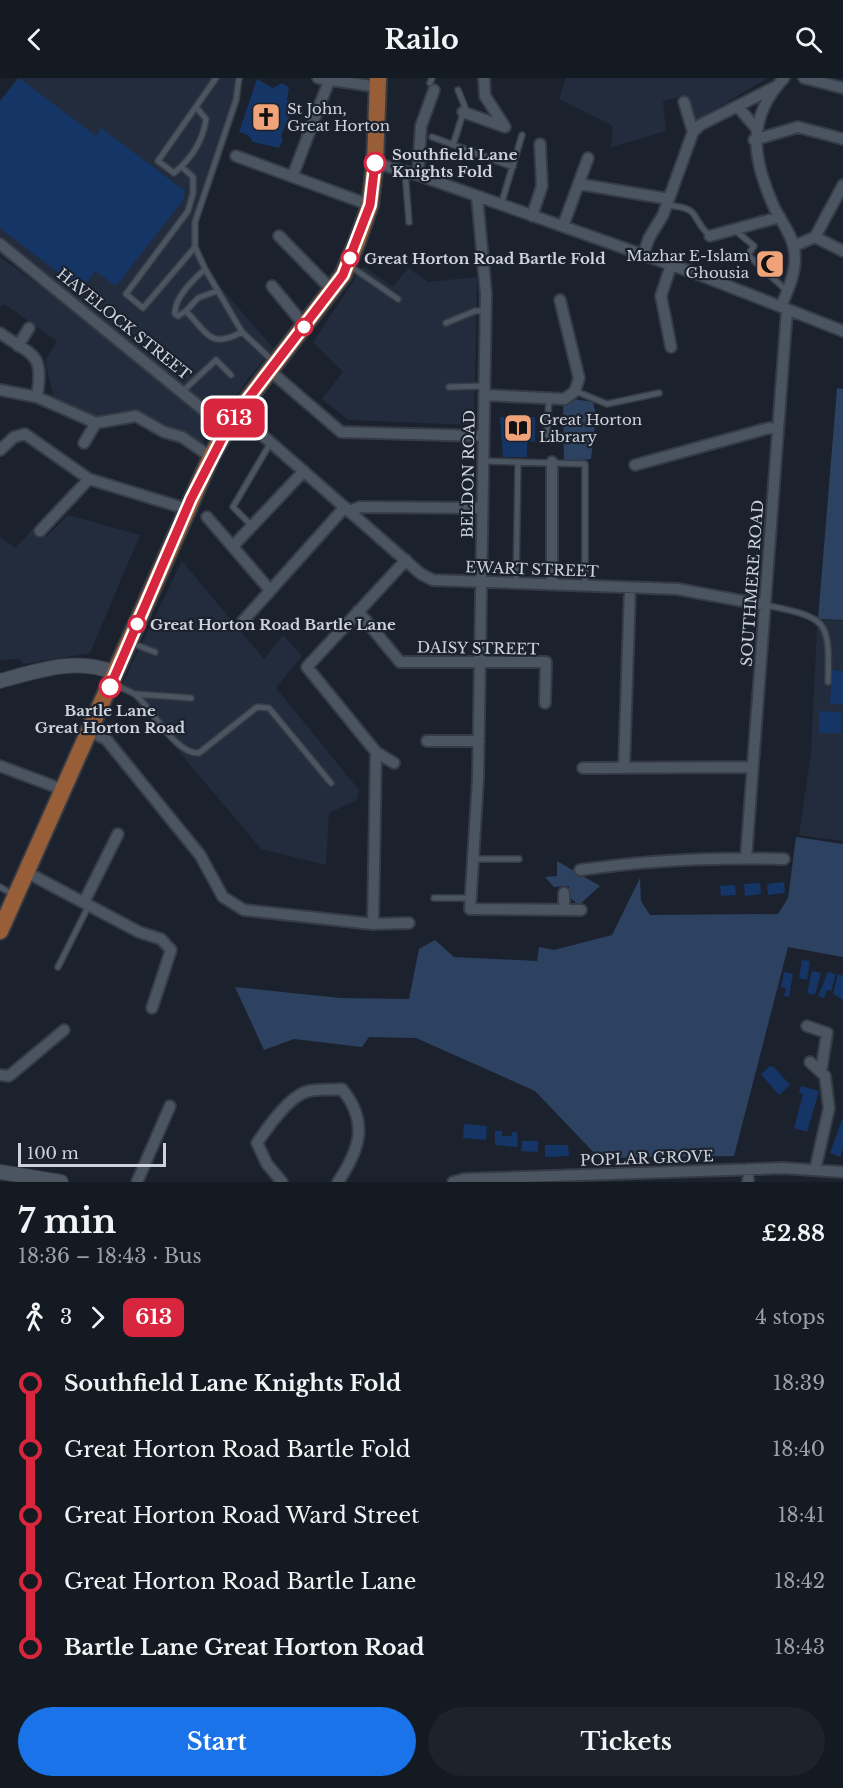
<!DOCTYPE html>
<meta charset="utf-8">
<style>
body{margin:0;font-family:"Libre Baskerville",serif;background:#1d232a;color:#f1f3f6;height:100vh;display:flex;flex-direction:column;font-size:22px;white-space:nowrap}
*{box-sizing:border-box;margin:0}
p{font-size:20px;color:#9da1a5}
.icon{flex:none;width:33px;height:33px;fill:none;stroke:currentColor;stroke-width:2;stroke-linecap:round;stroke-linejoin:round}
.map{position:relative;height:1104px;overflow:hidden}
.sheet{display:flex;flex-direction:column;background:#141a22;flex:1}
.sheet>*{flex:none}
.badge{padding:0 12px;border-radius:9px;font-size:21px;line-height:39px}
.scale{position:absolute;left:18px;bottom:15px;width:148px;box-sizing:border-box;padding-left:6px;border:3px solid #ced3db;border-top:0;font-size:16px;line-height:21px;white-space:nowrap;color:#ced3db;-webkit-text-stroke:4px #1b222e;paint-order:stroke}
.map>.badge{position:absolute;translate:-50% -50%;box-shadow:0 0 0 3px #fff}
.legs{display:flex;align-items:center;gap:9px;height:66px;padding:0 18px;font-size:20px}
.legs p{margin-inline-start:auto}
.summary{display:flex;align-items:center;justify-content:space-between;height:102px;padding:0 18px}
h1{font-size:33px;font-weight:700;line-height:45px}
.primary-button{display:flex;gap:12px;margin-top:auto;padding:12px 18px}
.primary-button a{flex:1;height:69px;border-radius:36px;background:#1a73e8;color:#fff;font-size:24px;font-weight:700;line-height:69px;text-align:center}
.primary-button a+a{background:#1d232a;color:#f1f3f6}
ul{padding:0 18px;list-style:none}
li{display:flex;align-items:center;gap:21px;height:66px;font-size:22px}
li i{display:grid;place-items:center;width:9px;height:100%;margin:0 8px;background:currentColor}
li i::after{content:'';width:15px;height:15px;margin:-8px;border:4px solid;border-radius:50%;background:#141a22}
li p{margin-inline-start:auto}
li:first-child i{background:linear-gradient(#0000 50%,currentColor 0)}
li:last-child i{background:linear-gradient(currentColor 50%,#0000 0)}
header{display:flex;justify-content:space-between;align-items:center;height:78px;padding:0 18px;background:#141a22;font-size:27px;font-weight:700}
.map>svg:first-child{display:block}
.built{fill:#222c3d}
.green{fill:#2d4161}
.building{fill:#153566}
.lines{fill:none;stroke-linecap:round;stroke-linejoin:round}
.service-casing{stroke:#363c45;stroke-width:8}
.minor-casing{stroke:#363c45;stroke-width:14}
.tertiary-casing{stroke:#363c45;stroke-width:16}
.primary-casing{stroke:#363c45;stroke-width:20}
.service{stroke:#4b5461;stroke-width:5}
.minor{stroke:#4b5461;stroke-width:10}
.tertiary{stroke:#4b5461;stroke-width:14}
.primary{stroke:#985e38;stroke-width:16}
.line-1-casing{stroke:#fff;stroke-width:14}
.line-1{stroke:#d7263d;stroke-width:9}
.stop-1-dot{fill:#fff;stroke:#d7263d;stroke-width:3}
.labels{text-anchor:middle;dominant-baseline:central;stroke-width:4.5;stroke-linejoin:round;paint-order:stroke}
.poi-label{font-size:15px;fill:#ced3db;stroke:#1b222e;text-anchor:start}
.stop-label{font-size:15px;font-weight:bold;fill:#ced3db;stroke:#1b222e;text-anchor:start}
.street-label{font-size:15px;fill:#ced3db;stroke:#1b222e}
</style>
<header><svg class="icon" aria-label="back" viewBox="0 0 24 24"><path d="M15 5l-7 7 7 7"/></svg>Railo<svg class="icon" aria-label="search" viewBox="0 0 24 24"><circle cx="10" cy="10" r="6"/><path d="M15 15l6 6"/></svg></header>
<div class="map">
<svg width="843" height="1104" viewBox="0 0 843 1104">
<rect width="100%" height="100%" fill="#1b222e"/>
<!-- built -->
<path class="built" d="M17 0H239L238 16 195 144V169L205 191 274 271 249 299 215 349 211 346 203 365 135 332 100 340 57 333 45 282 57 263 4 226 0 229V179L64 225 0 176V23Z
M566 0H768L697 42 686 17 663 23 666 53 611 69 613 48 559 21Z
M363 188 393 209 408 190 428 204 477 199 474 347 348 342 322 321 343 294 313 264Z
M68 437 140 457 90 575 23 586 20 581 0 582V459L16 470 35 448 47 458Z
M182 483 264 581 283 557 302 578 276 610 359 712 357 722 329 735 326 787 261 771 122 606Z
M824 542 843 543V763L799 757 811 675 817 550Z"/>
<!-- green -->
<path class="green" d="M837 310 843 311V542L818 541Z
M574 321 593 324 596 337 591 381 564 384 563 326Z
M796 759 843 766V879L788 869 734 1078 599 1080 535 1013 416 960 369 959 362 969 294 961 264 972 235 909 340 920 409 921 419 871 435 862 454 879 537 883 539 869 554 872 612 857 640 800 641 823 650 837 778 836 788 820Z
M557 783 600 808 579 827 569 819V808L554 809 545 799 557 798Z"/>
<!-- building -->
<path class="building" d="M19 0 96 58 101 50 185 113 183 122 116 208 95 193 81 212 0 150V23Z
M257 1 273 10 282 5 289 9 287 22 295 25 281 58 283 61 279 70 253 64 248 57 239 54Z
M765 171 771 176 768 179 783 190 776 199 756 182Z
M500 339H535V364L527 363V379H503Z
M832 592 843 593V626H830Z
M819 633 841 634V655H819Z
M784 804 785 815 768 817 767 806Z
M760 805 761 816 745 818 744 806Z
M735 807 736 817 721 818 720 808Z
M802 882 810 883 807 902 799 900Z
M812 893 821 895 815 917 807 915Z
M784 894 793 896 789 919 784 918 786 910 781 909Z
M828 894 836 896 831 913 827 912 824 920 818 918Z
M838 896 843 898V922L833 916Z
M770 988 774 989 790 1007 779 1017 761 996Z
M801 1008 819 1013 807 1054 794 1050 803 1016 799 1015Z
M843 1039V1071L840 1079 830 1075Z
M464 1046 487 1048 486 1062 463 1060Z
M495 1053H502V1058H512V1054H517L518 1069 495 1067Z
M522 1063H538V1074L521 1073Z
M545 1067H568L569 1078 545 1079Z"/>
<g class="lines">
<!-- service casing -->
<g class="service-casing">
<path id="service" d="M239 0 236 22 195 144V169L205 191 242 254 274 284
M430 5 432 0
M196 29 206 41C203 63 191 81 174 95L158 83 216 0
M432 59 513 89
M453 67 465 29 458 12
M182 89 193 99V115L188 133 126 216 143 230 195 169
M405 93 409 144
M501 127 522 57
M667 127C704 131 688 138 710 158
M736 153 754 168 748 177 787 213
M350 188 398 221
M217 213 198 220 186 233C208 256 210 271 242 254
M186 233 178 238 175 236C174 220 193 202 205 191
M446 245 475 233H485
M449 309 484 308
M183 313 216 282 231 297
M575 313 607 326 659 315
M547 357 549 320
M483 383 585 386V507
M252 448 233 429 271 364
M516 505 518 384
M765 527C827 540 830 540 828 604
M131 565 155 574
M114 606C121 610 130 613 136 617 153 632 175 676 199 675L257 629 269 630 331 705
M136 616 191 620
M473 781H519
M0 809 14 817
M434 820H470
M58 889 89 827"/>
</g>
<!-- minor casing -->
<g class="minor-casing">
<path id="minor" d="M318 0 378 9
M484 0 485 18 505 49
M804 0 843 10
M684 24 693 54
M738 29 756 50
M463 34 505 49
M754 62 798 49 843 61
M236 78 370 127
M375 85 418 97 700 197 843 253
M293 97 329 3
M418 97 421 48 434 12
M579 106 669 121
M477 118 486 216 478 700 470 831 581 832
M532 138 542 108 540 66
M563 148 588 80
M279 158 332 212
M710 158 780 139
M815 159 843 173
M0 166 227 351
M794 168 815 159 843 107
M643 177 649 160 663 137 693 54 700 47 775 9
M272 208 305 248
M781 229C788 211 798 192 794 171 792 156 780 142 774 129 753 82 745 41 784 0
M0 255C34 279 44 274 37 319
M18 268 29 250
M671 269 661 218 671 187
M269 292 341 354 483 358
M0 312 37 319 96 345
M484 317 565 321 575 313 579 300 560 222
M237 335 421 496 433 502 677 511 765 527
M84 365 96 345 136 338 164 354 182 359 211 379
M0 372 14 359 25 356 89 401 187 431
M635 387 769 350 778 351
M350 433 360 429 482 430
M207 439 270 512
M40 453 89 401
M234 467 304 393
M552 506V384
M358 533 400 584H546L545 625
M243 543 345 429
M90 654 106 661 200 777 223 819 244 832 373 846 409 845
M427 663H479
M394 685 376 674 307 589 406 482
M0 688 64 712
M583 690 753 689
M624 690 630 510
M746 780 787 232
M580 792C647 782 717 779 784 781
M28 795 139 854 161 861 171 872 152 930
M564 815V832
M84 824 118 756
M373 846 376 674
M807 948 827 955 821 994
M810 984 825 998 829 1030 815 1092
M0 997 9 998 64 952
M137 1104 170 1028
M282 1104 267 1086 257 1065C267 1050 291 1016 309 1013 320 1011 332 1012 342 1011 369 1044 360 1071 338 1104
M453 1104 464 1101 783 1090 843 1094
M748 1104 749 1091"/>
</g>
<!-- tertiary casing -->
<g class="tertiary-casing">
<path id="tertiary" d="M0 603C40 592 76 579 116 595
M0 1094 61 1104"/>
</g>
<!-- primary casing -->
<g class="primary-casing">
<path id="primary" d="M0 853 211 379 231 343 343 197 357 164 370 127 375 85 378 0"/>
</g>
<!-- service -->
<use href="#service" class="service"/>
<!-- minor -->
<use href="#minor" class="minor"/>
<!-- tertiary -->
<use href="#tertiary" class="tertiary"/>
<!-- primary -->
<use href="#primary" class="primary"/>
</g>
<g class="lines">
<!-- line-1 casing -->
<g class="line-1-casing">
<path id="line-1" d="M110 609 191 421 231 343 343 197 370 127 375 85"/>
</g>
<!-- line-1 -->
<use href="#line-1" class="line-1"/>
</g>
<!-- icons -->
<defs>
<g id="church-square" transform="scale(1.5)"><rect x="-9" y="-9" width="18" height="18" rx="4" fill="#f0a378" stroke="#1b222e"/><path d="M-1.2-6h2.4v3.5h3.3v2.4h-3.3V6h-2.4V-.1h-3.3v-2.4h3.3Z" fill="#111"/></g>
<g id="mosque-square" transform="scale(1.5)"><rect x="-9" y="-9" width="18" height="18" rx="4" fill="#f0a378" stroke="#1b222e"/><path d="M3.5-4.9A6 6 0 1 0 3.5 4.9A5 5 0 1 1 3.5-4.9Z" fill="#111"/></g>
<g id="library-square" transform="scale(1.5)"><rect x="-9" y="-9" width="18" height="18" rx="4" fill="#f0a378" stroke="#1b222e"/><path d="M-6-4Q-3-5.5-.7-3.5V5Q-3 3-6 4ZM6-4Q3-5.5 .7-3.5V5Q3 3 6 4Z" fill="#111"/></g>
</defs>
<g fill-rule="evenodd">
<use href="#church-square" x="266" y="39"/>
<use href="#mosque-square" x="770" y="186"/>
<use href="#library-square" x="518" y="350"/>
</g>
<!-- markers -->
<g class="stop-1-dot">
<circle cx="375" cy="85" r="10"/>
<circle cx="350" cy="180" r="8"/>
<circle cx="304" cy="249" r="8"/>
<circle cx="137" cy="546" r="8"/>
<circle cx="110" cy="609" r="10"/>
</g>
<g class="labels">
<!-- poi labels -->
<g class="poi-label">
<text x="287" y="30">St John,<tspan x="287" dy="17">Great Horton</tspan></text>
<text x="749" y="177" text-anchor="end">Mazhar E-Islam<tspan x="749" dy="17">Ghousia</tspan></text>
<text x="539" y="341">Great Horton<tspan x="539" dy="17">Library</tspan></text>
</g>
<!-- stop labels -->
<g class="stop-label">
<text x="392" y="76">Southfield Lane<tspan x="392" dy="17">Knights Fold</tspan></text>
<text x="364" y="180">Great Horton Road Bartle Fold</text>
<text x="150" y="546">Great Horton Road Bartle Lane</text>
<text x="110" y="632" text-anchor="middle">Bartle Lane<tspan x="110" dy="17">Great Horton Road</tspan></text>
</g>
<!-- street labels -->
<g class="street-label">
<text transform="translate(124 246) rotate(39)">HAVELOCK STREET</text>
<text transform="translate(468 396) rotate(-89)">BELDON ROAD</text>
<text transform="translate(532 491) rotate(2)">EWART STREET</text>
<text transform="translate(752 505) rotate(-86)">SOUTHMERE ROAD</text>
<text transform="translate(478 570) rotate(1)">DAISY STREET</text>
<text transform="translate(647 1080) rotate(-2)">POPLAR GROVE</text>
</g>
</g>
</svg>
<div class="scale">100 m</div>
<b class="badge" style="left:234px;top:340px;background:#d7263d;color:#fff">613</b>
</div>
<section class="sheet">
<div class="summary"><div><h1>7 min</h1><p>18:36 – 18:43 · Bus</p></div><b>£2.88</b></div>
<div class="legs"><svg class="icon" aria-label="walk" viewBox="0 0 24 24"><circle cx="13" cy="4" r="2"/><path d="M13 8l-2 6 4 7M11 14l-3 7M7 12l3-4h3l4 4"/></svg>3<svg class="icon" aria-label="forward" viewBox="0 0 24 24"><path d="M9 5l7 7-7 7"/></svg><b class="badge" style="background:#d7263d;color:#fff">613</b><p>4 stops</p></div>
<ul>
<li><i style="color:#d7263d"></i><b>Southfield Lane Knights Fold</b><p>18:39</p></li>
<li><i style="color:#d7263d"></i><span>Great Horton Road Bartle Fold</span><p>18:40</p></li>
<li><i style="color:#d7263d"></i><span>Great Horton Road Ward Street</span><p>18:41</p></li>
<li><i style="color:#d7263d"></i><span>Great Horton Road Bartle Lane</span><p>18:42</p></li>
<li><i style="color:#d7263d"></i><b>Bartle Lane Great Horton Road</b><p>18:43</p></li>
</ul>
<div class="primary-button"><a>Start</a><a>Tickets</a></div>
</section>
